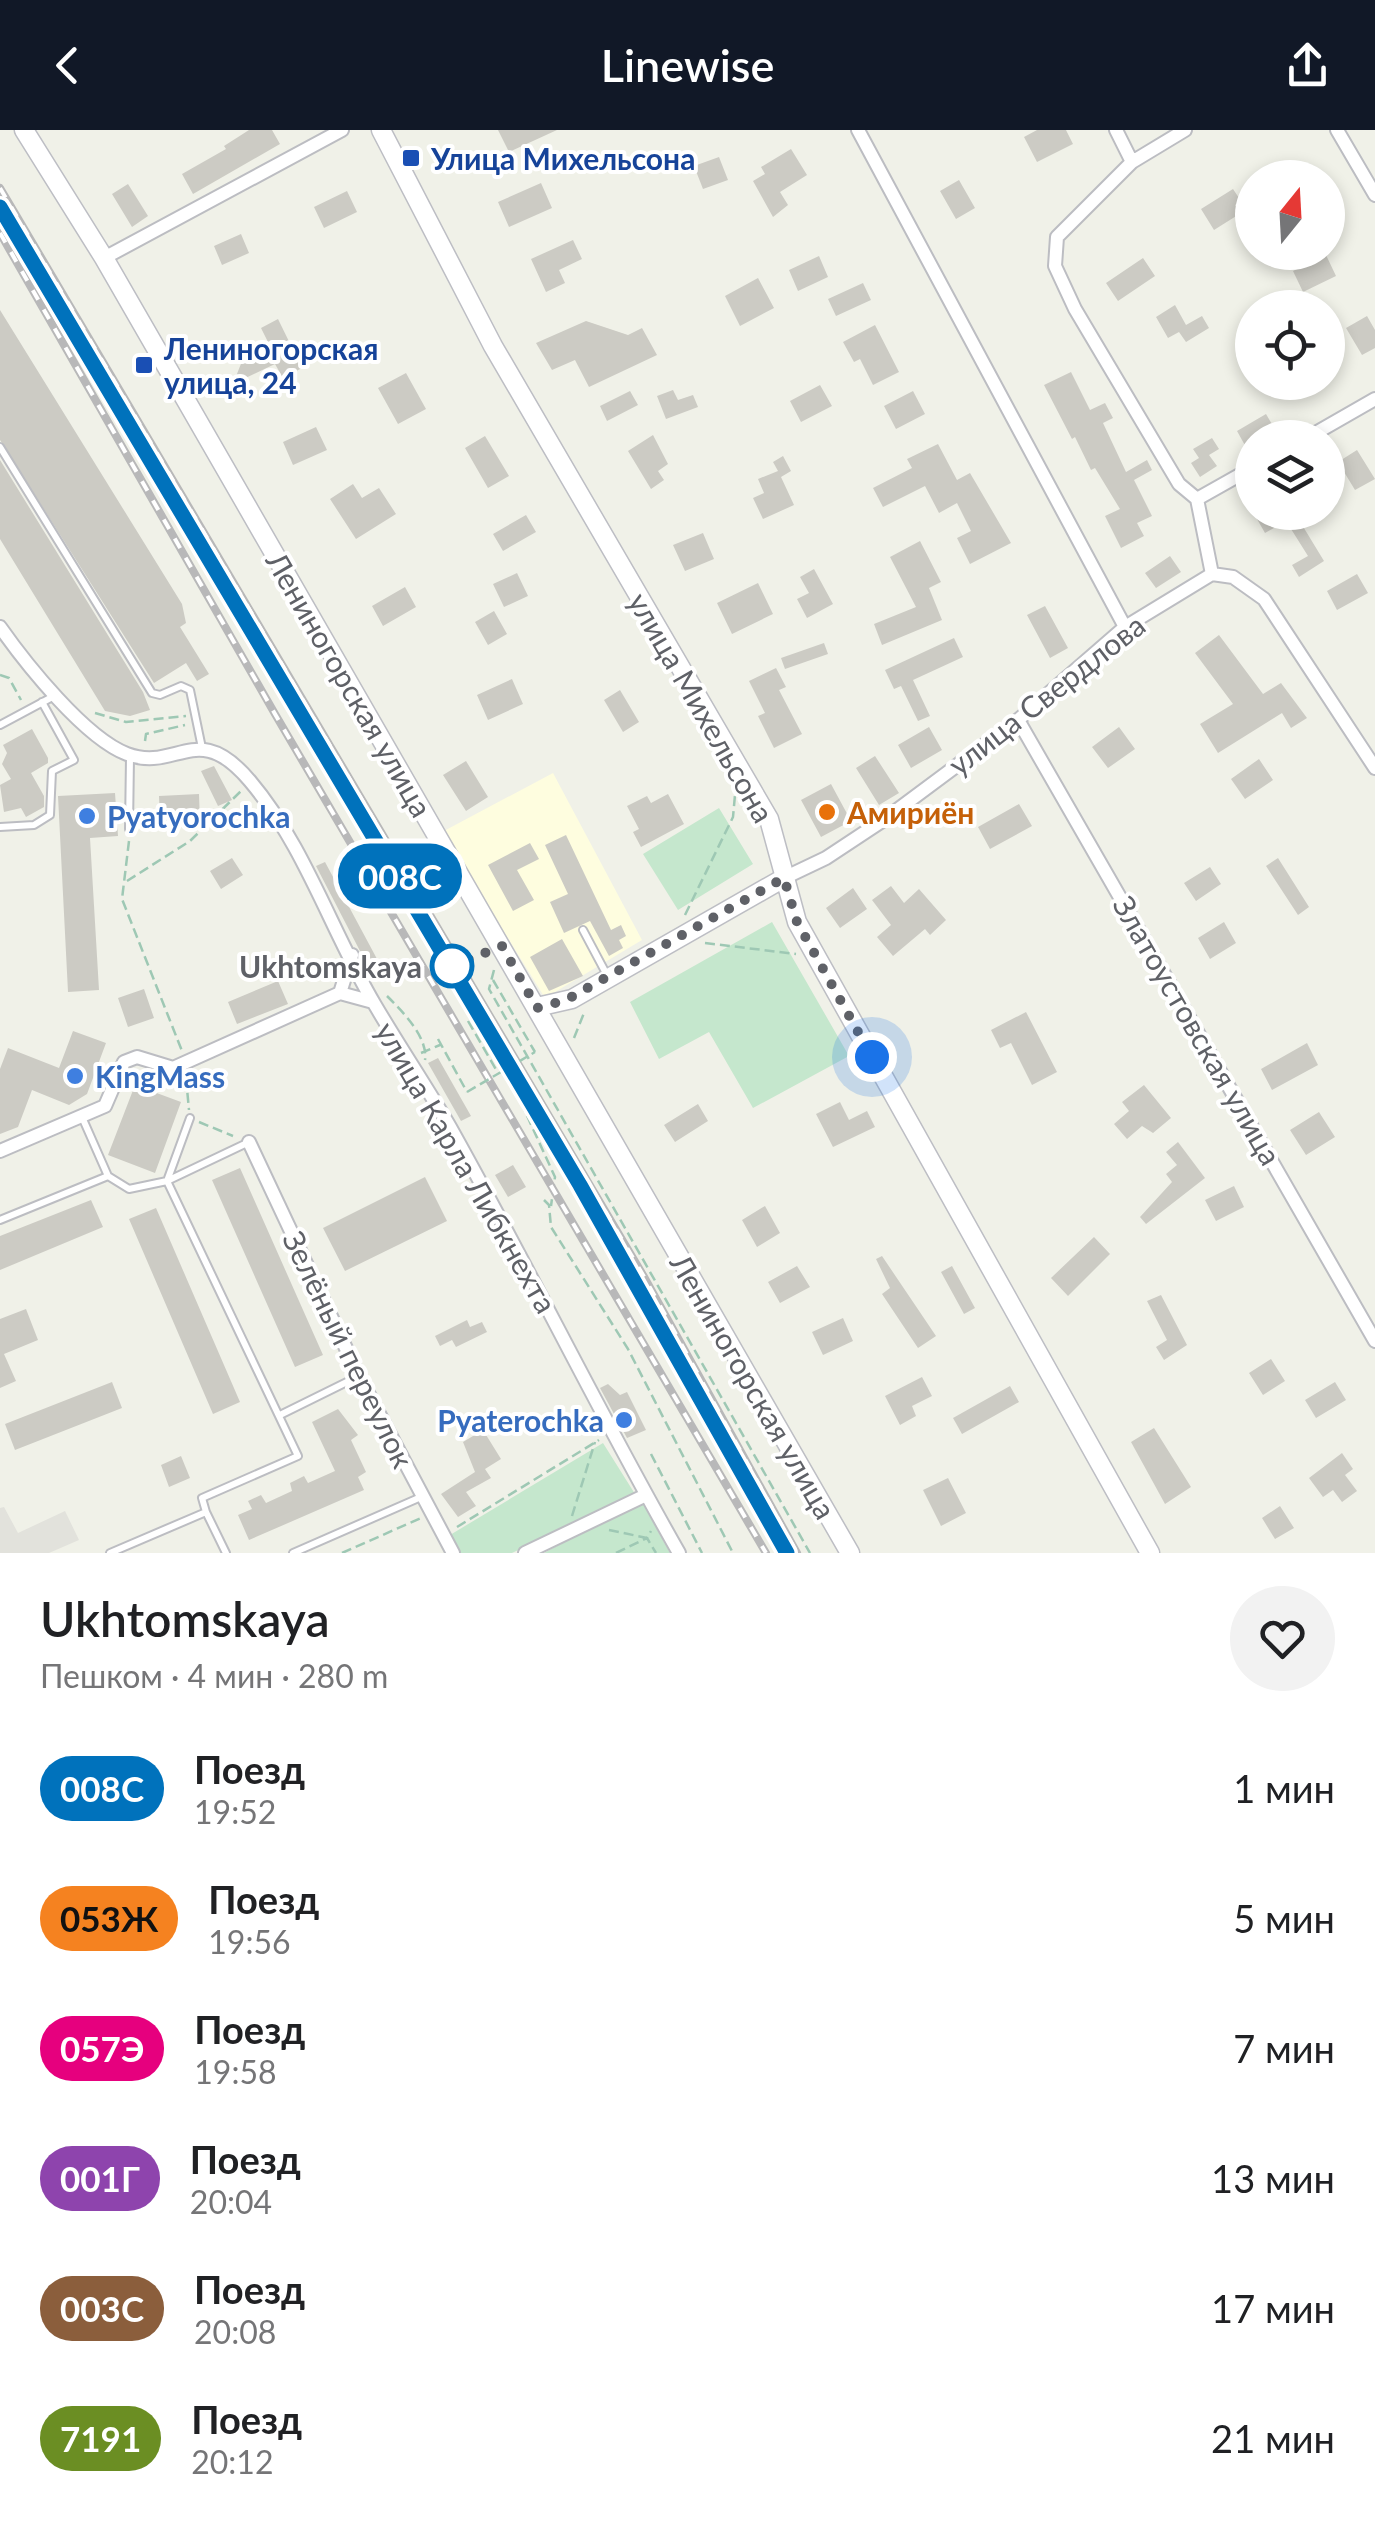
<!DOCTYPE html>
<html lang="ru">
<meta charset="utf-8">
<style>
body{margin:0;font-family:Lato,sans-serif;background:#f2f2f2;color:#202124;height:100vh;display:flex;flex-direction:column;font-size:38px;white-space:nowrap}
*{box-sizing:border-box;margin:0}
p{font-size:32px;color:#757577}
.icon{flex:none;width:55px;height:55px;fill:none;stroke:currentColor;stroke-width:2;stroke-linecap:round;stroke-linejoin:round}
.map{position:relative;height:1423px;overflow:hidden}
.panel{display:flex;flex-direction:column;background:#fff;flex:1}
.panel>*{flex:none}
.badge{padding:0 20px;border-radius:32px;font-size:35px;line-height:65px}
.needle{width:65px;rotate:18deg}
.controls{position:absolute;left:1235px;top:30px;display:grid;gap:20px}
.controls a{display:grid;place-items:center;width:110px;height:110px;border-radius:50%;background:#fff;box-shadow:0 5px 15px #0003;font-size:50px}
.you{position:absolute;width:50px;height:50px;margin:-25px;border:8px solid #fff;border-radius:50%;background:#1a73e8;box-shadow:0 0 0 15px #1a73e833}
.map>.badge{position:absolute;translate:-50% -50%;box-shadow:0 0 0 5px #fff}
.round{display:grid;place-items:center;flex:none;width:105px;height:105px;border-radius:52px;background:#f2f2f2}
.overview{display:flex;align-items:center;justify-content:space-between;height:170px;padding:0 40px}
h1{font-size:48px;font-weight:600;line-height:75px}
ul{padding:0;list-style:none}
li{display:flex;align-items:center;gap:30px;height:130px;padding:0 40px}
li div{flex:1}
li b{display:block;font-size:38px}
li em{font-style:normal}
li .badge{min-width:110px;font-weight:700;text-align:center}
header{display:flex;justify-content:space-between;align-items:center;height:130px;padding:0 40px;background:#111827;color:#fff;font-size:45px;font-weight:600}
.map>svg:first-child{display:block}
.commercial{fill:#fefddf}
.industrial{fill:#e2e2dc}
.green{fill:#c5e7cd}
.building{fill:#cccbc4}
.lines{fill:none;stroke-linecap:round;stroke-linejoin:round}
.lane-casing{stroke:#bcbdc2;stroke-width:10}
.street-casing{stroke:#bcbdc2;stroke-width:16}
.secondary-casing{stroke:#bdbec4;stroke-width:21}
.path{stroke:#9ec8b4;stroke-width:2.5;stroke-dasharray:10 5;stroke-linecap:butt}
.lane{stroke:#fff;stroke-width:6}
.street{stroke:#fff;stroke-width:12}
.secondary{stroke:#fff;stroke-width:18}
.rail-casing{stroke:#b8b8b9;stroke-width:8}
.rail{stroke:#fff;stroke-width:4;stroke-dasharray:11;stroke-linecap:butt}
.path-bridge{stroke:#9ec8b4;stroke-width:2.5;stroke-dasharray:10 5;stroke-linecap:butt}
.line-casing{stroke:#fff;stroke-width:22}
.line{stroke:#0072bc;stroke-width:15}
.walk{stroke:#5f6167;stroke-width:10;stroke-dasharray:0 18}
.transit-dot{fill:#1a4fb4;stroke:#fff;stroke-width:4}
.food-dot{fill:#e8710a;stroke:#fff;stroke-width:4}
.shop-dot{fill:#3f7fe0;stroke:#fff;stroke-width:4}
.stop-dot{fill:#fff;stroke:#0072bc;stroke-width:5}
.labels{text-anchor:middle;dominant-baseline:central;stroke-width:8;stroke-linejoin:round;paint-order:stroke}
.transit-label{font-size:30px;font-weight:bold;fill:#164399;stroke:#fff;text-anchor:start}
.street-label{font-size:30px;fill:#5f6167;stroke:#fff}
.food-label{font-size:30px;font-weight:bold;fill:#c56008;stroke:#fff;text-anchor:start}
.shop-label{font-size:30px;font-weight:bold;fill:#366cbe;stroke:#fff;text-anchor:start}
.stop-label{font-size:30px;font-weight:bold;fill:#5f6167;stroke:#fff;text-anchor:end}
</style>
<header><svg class="icon" aria-label="back" viewBox="0 0 24 24"><path d="M15 5l-7 7 7 7"/></svg>Linewise<svg class="icon" aria-label="share" viewBox="0 0 24 24"><path d="M12 15V3M7 8l5-5 5 5M5 13v7h14v-7"/></svg></header>
<div class="map">
<svg width="1375" height="1423" viewBox="0 0 1375 1423">
<rect width="100%" height="100%" fill="#f0f1e8"/>
<!-- commercial -->
<path class="commercial" d="M553 643 642 810 545 868 442 702Z"/>
<!-- industrial -->
<path class="industrial" d="M4 1377 18 1403 65 1381 79 1410 49 1423H0V1378Z"/>
<!-- green -->
<path class="green" d="M719 678 753 734 678 780 643 724Z
M772 792 849 926 753 978 709 902 659 929 630 872Z
M603 1313 635 1364 512 1423H461L450 1405Z
M641 1370 670 1423H544Z"/>
<!-- building -->
<path class="building" d="M249 0H272L280 14 193 64 182 44 226 19 224 16Z
M498 0H557L509 22Z
M1037 0H1066L1073 14 1037 32 1024 7Z
M791 19 807 45 780 62 788 75 773 87 753 51 765 44 761 37Z
M719 27 728 50 703 59 694 36Z
M959 50 975 78 956 89 940 61Z
M541 53 552 78 509 97 498 72Z
M128 54 148 86 132 97 112 64Z
M1233 59 1241 71 1235 75 1241 83 1214 100 1201 79Z
M347 61 357 82 324 98 314 77Z
M241 104 249 123 222 135 214 116Z
M573 110 582 129 559 140 565 153 546 162 531 129Z
M1326 125 1336 146 1303 162 1293 141Z
M819 126 828 147 798 161 789 140Z
M1143 128 1155 146 1118 171 1106 153Z
M758 148 774 178 740 196 725 166Z
M863 153 871 170 836 186 828 169Z
M1175 175 1186 195 1202 186 1209 198 1186 212 1179 202 1168 208 1156 187Z
M0 180 182 474 186 493 180 497 209 544 197 551 186 533 154 553 0 310Z
M1367 186 1375 200V218L1362 225 1346 198Z
M278 189 302 238 283 248 275 234 233 254 246 221 268 212 261 198Z
M586 191 628 205 642 198 657 225 589 257 575 230 552 240 536 213Z
M875 195 899 242 873 255 860 229 854 232 843 212Z
M1071 242 1090 280 1105 273 1113 288 1103 293 1126 342 1147 330 1152 340 1134 350 1152 386 1137 393 1144 406 1121 418 1105 386 1120 379 1095 338 1091 340 1075 307 1072 309 1044 255Z
M406 243 426 279 398 294 378 258Z
M820 255 832 276 801 292 790 271Z
M673 260 678 270 693 265 698 277 666 289 657 266Z
M630 261 638 275 607 291 600 276Z
M913 261 925 284 896 299 884 276Z
M1266 284 1280 308H1252V328L1237 301Z
M316 297 327 320 293 335 283 312Z
M653 305 668 334 658 341 664 350 651 359 628 321Z
M485 306 509 346 488 358 465 318Z
M1212 308 1219 319 1209 325 1217 336 1200 347 1191 333 1199 328 1193 319Z
M938 314 957 350 970 343 1011 413 970 434 957 408 971 401 957 373 939 383 925 356 883 377 873 358 912 338 907 329Z
M1357 320 1375 349 1355 360 1338 332Z
M783 326 791 341 781 347 794 375 763 389 753 368 764 363 758 349 778 341 773 332Z
M0 330 143 562 150 580 130 586 105 581 0 409Z
M353 354 362 368 379 358 396 384 356 409 330 369Z
M1253 382H1300L1296 385 1324 431 1299 447 1292 435 1308 426 1286 391 1265 403Z
M526 385 536 402 503 421 493 404Z
M703 403 714 429 685 441 673 415Z
M920 411 941 452 929 458 942 490 882 515 874 494 916 477 890 427Z
M1170 426 1181 442 1156 458 1145 443Z
M814 439 833 474 807 488 797 469 809 463 800 447Z
M517 443 528 466 504 477 493 454Z
M1357 444 1368 463 1337 480 1327 461Z
M758 453 773 484 732 504 717 473Z
M405 457 416 477 383 496 372 476Z
M1045 476 1068 518 1050 528 1027 485Z
M494 481 507 504 488 515 475 492Z
M1219 505 1263 564 1281 553 1307 588 1291 598 1282 583 1218 623 1200 594 1233 574 1195 523Z
M954 508 963 527 913 550 930 586 918 591 901 556 894 559 885 540Z
M824 513 828 524 785 539 781 528Z
M776 538 786 557 779 560 802 604 774 618 758 586 765 583 749 551Z
M512 549 523 574 488 590 477 565Z
M620 560 639 592 623 602 604 570Z
M929 597 942 620 911 638 898 615Z
M1119 597 1135 619 1108 638 1092 617Z
M32 599 48 628V633L31 643 44 666V677L26 687 21 678 4 682 0 655 11 649 2 634 7 623 3 615Z
M875 626 899 663 879 675 856 638Z
M1259 629 1273 650 1245 669 1231 649Z
M466 631 488 667 466 681 443 645Z
M214 636 232 670 218 676 201 641Z
M831 654 851 691 821 707 801 670Z
M115 663 118 706 90 708 99 860 68 862 58 666Z
M199 664 200 693 160 694 159 666Z
M668 664 684 694 641 717 633 702 639 699 627 676 647 666 651 673Z
M1019 674 1032 696 990 719 978 697Z
M566 705 611 800 621 795 626 806 619 810 623 818 609 826 590 791 564 803 550 772 568 764 545 715Z
M530 713 539 729 517 740 534 770 513 781 488 735Z
M232 728 243 745 221 759 210 741Z
M1278 728 1309 777 1298 785 1266 736Z
M325 732 384 842 374 848 316 736Z
M1210 737 1221 754 1196 771 1184 753Z
M891 756 904 773 919 759 946 790 930 805 925 799 893 826 877 807 891 795 872 770Z
M853 758 867 779 840 798 826 778Z
M1224 792 1236 813 1210 829 1198 808Z
M562 809 583 846 549 861 530 827Z
M278 851 288 874 237 894 228 872Z
M144 859 154 888 128 897 118 868Z
M1026 882 1057 942 1032 955 1011 913 1000 918 991 900Z
M73 901 106 913 87 964 69 975 32 960 18 997 0 1004V939L8 918 59 938Z
M1307 913 1318 935 1272 960 1261 939Z
M438 928 471 986 461 991 428 933Z
M135 955 181 972 155 1043 108 1025Z
M1144 955 1171 988 1153 1003 1142 996 1127 1009 1114 994 1129 981 1122 972Z
M840 972 849 990 867 981 875 997 833 1017 816 984Z
M698 974 708 991 675 1012 664 995Z
M1319 982 1335 1007 1306 1025 1290 1000Z
M1178 1012 1205 1048 1146 1094 1140 1087 1172 1052 1166 1044 1177 1035 1166 1022Z
M513 1035 526 1057 508 1067 495 1045Z
M240 1038 323 1225 295 1237 212 1050Z
M425 1047 447 1091 345 1141 323 1098Z
M1234 1056 1244 1077 1216 1091 1205 1070Z
M91 1070 103 1097 0 1140V1106Z
M765 1076 780 1103 757 1117 742 1090Z
M156 1078 240 1272 213 1284 129 1089Z
M1094 1107 1110 1124 1068 1166 1051 1148Z
M882 1126 936 1206 918 1218 882 1164 890 1158 876 1129Z
M797 1136 810 1157 780 1173 768 1152Z
M952 1136 975 1178 964 1184 941 1142Z
M1161 1165 1187 1215 1164 1230 1156 1217 1167 1210 1147 1171Z
M26 1179 38 1210 4 1224 16 1251 0 1258V1189Z
M843 1188 853 1211 823 1225 812 1202Z
M467 1190 470 1197 482 1192 487 1202 456 1217 452 1210 440 1216 435 1206Z
M1271 1229 1285 1251 1263 1265 1249 1243Z
M922 1247 932 1266 912 1276 916 1286 900 1295 885 1266Z
M112 1252 122 1278 15 1320 5 1294Z
M1335 1252 1346 1270 1316 1288 1305 1270Z
M608 1254 620 1265 627 1262 646 1300 627 1308 600 1258Z
M1010 1256 1019 1272 962 1304 953 1288Z
M338 1279 358 1305 351 1310 366 1342 358 1347 364 1360 249 1410 238 1385 252 1379 248 1371 261 1365 266 1373 292 1361 290 1353 304 1346 308 1353 335 1341 312 1292Z
M1154 1298 1191 1357 1165 1374 1131 1312Z
M483 1300 501 1329 485 1339 491 1348 466 1362 476 1376 458 1387 441 1364 475 1342 463 1312Z
M1342 1323 1353 1339 1345 1345 1357 1361 1342 1372 1333 1360 1323 1367 1309 1348Z
M181 1326 190 1348 169 1357 161 1335Z
M948 1348 966 1383 941 1396 923 1360Z
M1280 1376 1294 1398 1275 1409 1262 1388Z"/>
<g class="lines">
<!-- lane casing -->
<g class="lane-casing">
<path id="lane" d="M0 317 152 563 160 565 181 556 190 560 202 618
M0 595 56 565
M0 697 34 695 50 685 52 641 74 630 42 572
M129 699 130 627
M583 800 608 847
M82 987 108 1046 129 1059 167 1051 247 1013
M0 1090 108 1046
M280 1285 359 1246
M206 1382 226 1423
M110 1423 206 1382 202 1368 298 1326 167 1051 190 988
M293 1423 421 1367"/>
</g>
<!-- street casing -->
<g class="street-casing">
<path id="street" d="M858 0 1125 497
M1116 0 1132 32
M1185 0 1132 32 1057 107 1055 136 1075 179 1179 354 1197 369 1212 444 1233 447 1264 469 1375 638
M1337 0 1375 65
M104 128 342 0
M1307 308 1375 269
M1197 369 1252 338
M0 497C26 534 85 608 127 624 177 643 197 588 250 651 305 716 332 803 375 875 399 916 426 956 450 997 529 1138 599 1283 679 1423
M1018 590 1375 1211
M784 748 826 728 885 689 1018 590 1125 497 1212 444
M340 863 352 825
M249 1012 359 1246 453 1423
M0 1021 105 976 124 932 137 927 173 938 340 863 373 872
M525 1423 646 1365"/>
</g>
<!-- secondary casing -->
<g class="secondary-casing">
<path id="secondary" d="M24 0 104 128 850 1423
M381 0 493 216 769 689 797 792 1150 1423
M537 877 572 869 784 748"/>
</g>
<!-- path -->
<path class="path" d="M0 545 9 548 21 570
M95 583 126 592 186 586
M145 611 146 604 185 595
M129 711 122 769 182 921
M127 751 190 711 241 661
M685 785 733 687 735 665
M705 813 796 824
M494 840 489 859 810 1423
M493 850 535 922
M387 866C403 882 428 907 425 930
M468 891 498 943
M574 908 584 883
M438 909 467 962
M421 923 440 915
M502 931 555 1047 551 1076
M186 948 189 980
M199 992 233 1006
M544 1070 549 1075 551 1097 628 1219 733 1423
M651 1324 702 1423
M572 1386 595 1312
M457 1397 599 1310
M609 1400 647 1408 651 1401
M342 1423 421 1388
M616 1423 647 1408 656 1423"/>
<!-- lane -->
<use href="#lane" class="lane"/>
<!-- street -->
<use href="#street" class="street"/>
<!-- secondary -->
<use href="#secondary" class="secondary"/>
<!-- rail casing -->
<g class="rail-casing">
<path id="rail" d="M0 58 643 1145 797 1423
M0 103 275 584 766 1423"/>
</g>
<!-- rail -->
<use href="#rail" class="rail"/>
<!-- path-bridge -->
<path class="path-bridge" d="M467 962 535 922"/>
</g>
<g class="lines">
<!-- line casing -->
<g class="line-casing">
<path id="line" d="M0 77 580 1055 787 1423"/>
</g>
<!-- line -->
<use href="#line" class="line"/>
<!-- walk -->
<path class="walk" d="M452 836 502 816 537 878 566 870 784 748 797 792 872 927"/>
</g>
<!-- markers -->
<g class="transit-dot">
<rect x="401" y="18" width="20" height="20" rx="5"/>
<rect x="134" y="225" width="20" height="20" rx="5"/>
</g>
<circle class="food-dot" cx="827" cy="682" r="10"/>
<g class="shop-dot">
<circle cx="87" cy="686" r="10"/>
<circle cx="75" cy="946" r="10"/>
<circle cx="624" cy="1290" r="10"/>
</g>
<circle class="stop-dot" cx="452" cy="836" r="20"/>
<g class="labels">
<!-- transit labels -->
<g class="transit-label">
<text x="431" y="28">Улица Михельсона</text>
<text x="164" y="218">Лениногорская<tspan x="164" dy="34">улица, 24</tspan></text>
</g>
<!-- street labels -->
<g class="street-label">
<text transform="translate(350 554) rotate(60)">Лениногорская улица</text>
<text transform="translate(1046 564) rotate(-38)">улица Свердлова</text>
<text transform="translate(702 577) rotate(60)">улица Михельсона</text>
<text transform="translate(1198 900) rotate(60)">Златоустовская улица</text>
<text transform="translate(467 1037) rotate(60)">улица Карла Либкнехта</text>
<text transform="translate(349 1219) rotate(64)">Зелёный переулок</text>
<text transform="translate(754 1256) rotate(60)">Лениногорская улица</text>
</g>
<!-- food labels -->
<g class="food-label">
<text x="847" y="682">Амириён</text>
</g>
<!-- shop labels -->
<g class="shop-label">
<text x="107" y="686">Pyatyorochka</text>
<text x="95" y="946">KingMass</text>
<text x="604" y="1290" text-anchor="end">Pyaterochka</text>
</g>
<!-- stop labels -->
<g class="stop-label">
<text x="422" y="836">Ukhtomskaya</text>
</g>
</g>
</svg>
<div class="controls">
<a><svg class="needle" viewBox="-14 -14 28 28"><path d="M0-13l5 13h-10z" fill="#e53935"/><path d="M0 13l5-13h-10z" fill="#757577"/></svg></a>
<a><svg class="icon" aria-label="locate" viewBox="0 0 24 24"><circle cx="12" cy="12" r="6"/><path d="M12 2v4M12 18v4M2 12h4M18 12h4"/></svg></a>
<a><svg class="icon" aria-label="layers" viewBox="0 0 24 24"><path d="M12 4l9 5-9 5-9-5zM3 14l9 5 9-5"/></svg></a>
</div>
<div class="you" style="left:872px;top:927px"></div>
<b class="badge" style="left:400px;top:746px;background:#0072bc;color:#fff">008С</b>
</div>
<section class="panel">
<div class="overview"><div><h1>Ukhtomskaya</h1><p>Пешком · 4 мин · 280 m</p></div><a class="round"><svg class="icon" aria-label="heart" viewBox="0 0 24 24"><path d="M12 20l-8-8c-3-5 5-10 8-4 3-6 11-1 8 4z"/></svg></a></div>
<ul>
<li><span class="badge" style="background:#0072bc;color:#fff">008С</span><div><b>Поезд</b><p>19:52</p></div><em>1 мин</em></li>
<li><span class="badge" style="background:#f58220;color:#111">053Ж</span><div><b>Поезд</b><p>19:56</p></div><em>5 мин</em></li>
<li><span class="badge" style="background:#e6007e;color:#fff">057Э</span><div><b>Поезд</b><p>19:58</p></div><em>7 мин</em></li>
<li><span class="badge" style="background:#8e44ad;color:#fff">001Г</span><div><b>Поезд</b><p>20:04</p></div><em>13 мин</em></li>
<li><span class="badge" style="background:#8b5e3c;color:#fff">003С</span><div><b>Поезд</b><p>20:08</p></div><em>17 мин</em></li>
<li><span class="badge" style="background:#6b8e23;color:#fff">7191</span><div><b>Поезд</b><p>20:12</p></div><em>21 мин</em></li>
</ul>
</section>
